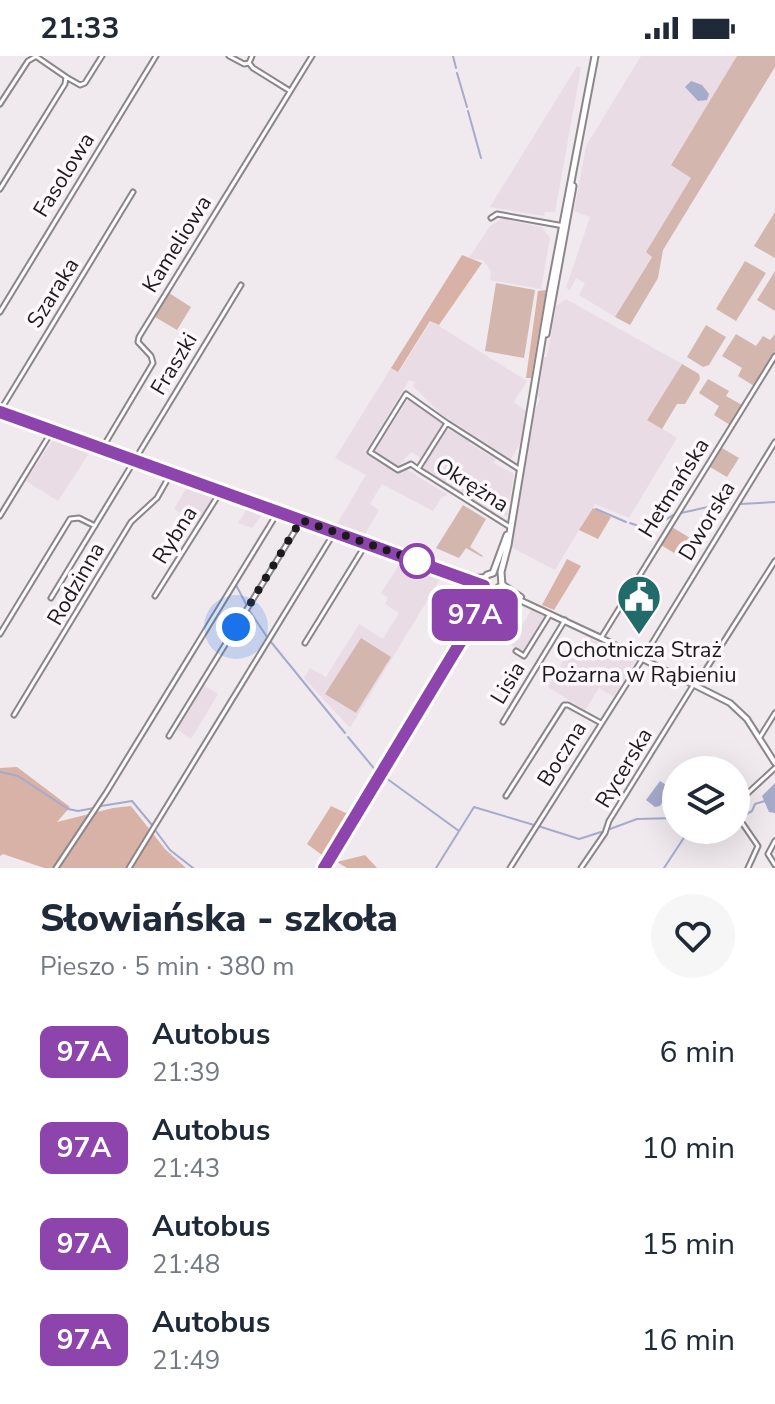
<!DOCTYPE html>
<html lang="pl">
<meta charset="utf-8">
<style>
body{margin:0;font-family:"Nunito Sans",sans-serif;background:#f6f6f7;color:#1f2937;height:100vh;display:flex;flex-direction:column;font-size:30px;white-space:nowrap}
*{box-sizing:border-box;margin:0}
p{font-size:26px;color:#747a83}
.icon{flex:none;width:44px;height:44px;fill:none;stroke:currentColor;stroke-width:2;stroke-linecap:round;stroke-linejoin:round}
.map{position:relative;height:812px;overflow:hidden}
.side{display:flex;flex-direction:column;background:#fff;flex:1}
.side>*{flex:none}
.badge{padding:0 16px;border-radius:12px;font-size:28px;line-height:52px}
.controls{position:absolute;left:662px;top:700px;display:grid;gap:16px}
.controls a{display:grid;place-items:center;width:88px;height:88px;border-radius:50%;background:#fff;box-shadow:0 8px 32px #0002;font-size:40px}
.you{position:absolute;width:40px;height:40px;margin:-20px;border:6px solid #fff;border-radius:50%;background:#1a73e8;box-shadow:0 0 0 12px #1a73e833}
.map>.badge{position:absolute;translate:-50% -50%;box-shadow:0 0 0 4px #fff}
.round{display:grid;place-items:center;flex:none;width:84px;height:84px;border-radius:42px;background:#f6f6f7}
.overview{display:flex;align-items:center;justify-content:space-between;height:136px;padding:0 40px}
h1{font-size:38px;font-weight:800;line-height:60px}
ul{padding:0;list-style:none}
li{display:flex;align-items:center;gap:24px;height:96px;padding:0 40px}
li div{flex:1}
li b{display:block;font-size:30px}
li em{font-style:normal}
li .badge{min-width:88px;font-weight:700;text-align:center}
.status{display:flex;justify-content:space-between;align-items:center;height:56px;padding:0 40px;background:#fff;direction:ltr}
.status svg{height:22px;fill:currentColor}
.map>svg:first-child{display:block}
.built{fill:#eadce5}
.green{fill:#d3b7af}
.forest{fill:#d8b2a7}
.water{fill:#a6aacb}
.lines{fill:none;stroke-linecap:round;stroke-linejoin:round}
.stream{stroke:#a6aacb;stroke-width:2}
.minor-casing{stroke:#8c868a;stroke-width:7}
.tertiary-casing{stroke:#8c868a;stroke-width:8}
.secondary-casing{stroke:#8c868a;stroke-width:9}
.minor{stroke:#fff;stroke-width:3}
.tertiary{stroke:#fff;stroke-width:4}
.secondary{stroke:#fff;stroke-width:5}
.line-casing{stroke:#fff;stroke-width:18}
.line{stroke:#8e44ad;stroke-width:12}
.walk{stroke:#1c1a1c;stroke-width:8;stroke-dasharray:0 14.4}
.stop-dot{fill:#fff;stroke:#8e44ad;stroke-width:4}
.labels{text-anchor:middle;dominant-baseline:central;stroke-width:7;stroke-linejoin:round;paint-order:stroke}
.street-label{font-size:22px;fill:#1c1a1c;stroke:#fef7fb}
.poi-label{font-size:22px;fill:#1c1a1c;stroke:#fef7fb}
</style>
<div class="status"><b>21:33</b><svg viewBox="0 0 49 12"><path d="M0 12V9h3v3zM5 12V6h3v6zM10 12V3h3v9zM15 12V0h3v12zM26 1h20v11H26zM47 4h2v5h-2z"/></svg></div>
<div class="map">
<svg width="775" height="812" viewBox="0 0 775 812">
<rect width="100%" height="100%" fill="#f0e9ee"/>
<!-- built -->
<path class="built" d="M641 0H738L671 108 692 121 646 196 652 200 615 261 579 239 585 227 576 222 570 234 566 232 590 161 574 155 586 90Z
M577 10 581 12 555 156H545L544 160 490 151Z
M502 163 542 171 550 182 541 233 490 224 491 215 483 204 469 202 490 170Z
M566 243 682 308 647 363 677 382 629 462 595 448 555 514 511 491 535 355 540 343 538 340 544 301H547L556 250Z
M431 265 527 325 514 346 526 355 520 387 511 403 441 358 413 330 415 326 409 324 366 395 397 416 406 413 448 439 442 441 433 455 382 428 370 448 379 454 363 481 335 471 366 419 335 402 391 312 399 316Z
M409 342 443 367 421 402 411 396 398 411 375 397V394Z
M447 373 470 385V388L496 403 494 407 514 418 507 460 493 457 426 416 424 409Z
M55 381 91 394 58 445 26 425Z
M188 429 216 439 198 468 174 453Z
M248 451 264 456 252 472 238 467Z
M401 506 442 520 350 672 304 622 310 612 326 621 359 568 383 583 399 557 385 548 388 542 381 537Z
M531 554 546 561 524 596 511 589Z
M585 580 635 605 614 641 599 632 585 654 548 631 566 600 572 603Z
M202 628 218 638 191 683 175 672Z"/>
<!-- green -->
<path class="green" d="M737 0H775V11L663 194 658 222 630 269 615 261 652 201 646 196 691 122 671 109Z
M775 156V202L754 190Z
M745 205 766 217 736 265 716 253Z
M775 215V255L757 244Z
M496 227 535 234 524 302 485 295Z
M169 237 191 251 177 274 155 261Z
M706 269 726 281 709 309 703 311 687 301Z
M736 278 756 290 763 280 770 284 775 278V295L754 330 738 320 742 312 722 300Z
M682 308 699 318 700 323 685 348H677L662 373 647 364Z
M708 323 729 335 726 340 742 349 730 369 714 359 719 350 699 337Z
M722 392 739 402 727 421 710 411Z
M463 449 486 463 470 491 483 500 482 501 466 492 459 502 436 492Z
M361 582 391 601 356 657 325 638Z"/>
<!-- forest -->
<path class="forest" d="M462 199 482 207 439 269 430 265 398 316 391 312Z
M546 234 531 322H526L538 235Z
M593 452 611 461 598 483 579 474Z
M672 471 690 482 679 500 661 489Z
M567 503 581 510 554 554 542 549Z
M17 711 70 751 57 766 113 752 131 750 165 793 186 812H44L3 798 0 800V712Z
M331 750 348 758 322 799 307 788Z
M365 799 377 812H347L337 806Z"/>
<!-- water -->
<path class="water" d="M691 25 702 29 709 38 707 44 698 45 685 31Z
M660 725 671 732 660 750 655 751 646 744Z
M775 727V757L769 756 762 740Z"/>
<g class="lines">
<!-- stream -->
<path class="stream" d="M453 0 456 12
M457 17 467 51
M468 55 481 102
M740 448 775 446
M596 453 626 466
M681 457 708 451
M630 467 650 474 673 459
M236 529 246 548
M249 554 267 581
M271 586 345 677
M348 681 377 716
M0 716 18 720 68 753 78 755 94 752
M386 722 459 775
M101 750 132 745 152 769
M741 761 752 755 755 748 765 745
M736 765 737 764
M538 770 579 783 601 776
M610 773 637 763 676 762
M155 774 170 794 193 812
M436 812 474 751 534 769
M664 812 689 774"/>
<!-- minor casing -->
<g class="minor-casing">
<path id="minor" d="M229 0 244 8 249 7
M252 0 249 7 253 12 290 35
M66 21 80 29 85 27 102 0
M0 48 28 5 35 1
M0 133 65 28 66 21 37 1
M491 162 497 158 564 170
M0 256 156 0
M0 355 133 136
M103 391 153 307 151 300 138 286 139 281 312 0
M418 413 411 408 398 414 370 396 406 338 447 367
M0 460 52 375
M510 471 418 413 447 367 519 413
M155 540 221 435
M51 542 241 229
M0 578 70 463 79 462 95 470
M601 582 775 300
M305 587 366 488
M516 595 524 600 550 558
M696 629 775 505
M14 659 131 466 157 442 170 419
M503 666 565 564
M169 680 301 465
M760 681 775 657
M506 740 564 649H568L601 667
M736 748 775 712
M736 758 758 790 748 812
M775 785 768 798 775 809
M56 812 106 737 278 456
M129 812 334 477
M510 812 643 602 775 386
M581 812 605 777 609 765 694 628"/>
</g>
<!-- tertiary casing -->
<g class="tertiary-casing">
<path id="tertiary" d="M0 356 484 530
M444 514 476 522 485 521
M502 528 521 541
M498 534 601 582 730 647 747 663 775 707"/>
</g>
<!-- secondary casing -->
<g class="secondary-casing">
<path id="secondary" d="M546 278 573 130
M493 517 487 519 483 526 486 532 493 536 502 529 501 516 508 489 550 236 595 0
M493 517 507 479
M475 561 485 533
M324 812 493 536"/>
</g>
<!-- minor -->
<use href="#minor" class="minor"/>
<!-- tertiary -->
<use href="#tertiary" class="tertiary"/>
<!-- secondary -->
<use href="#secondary" class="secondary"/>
</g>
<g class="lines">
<!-- line casing -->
<g class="line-casing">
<path id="line" d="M0 356 484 530 485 537 472 567 324 812"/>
</g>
<!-- line -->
<use href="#line" class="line"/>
<!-- walk -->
<path class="walk" d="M236 571 301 464 417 505"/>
</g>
<!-- icons -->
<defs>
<g id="civic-pin" transform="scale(2.3)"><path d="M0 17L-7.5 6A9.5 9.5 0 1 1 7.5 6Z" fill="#216c6a" stroke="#fef7fb"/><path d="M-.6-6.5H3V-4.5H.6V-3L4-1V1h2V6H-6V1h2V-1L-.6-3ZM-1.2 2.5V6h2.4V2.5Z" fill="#fff"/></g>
</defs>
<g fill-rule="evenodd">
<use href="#civic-pin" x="639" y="541"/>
</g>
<!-- markers -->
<circle class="stop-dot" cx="417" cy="505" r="16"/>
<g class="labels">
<!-- street labels -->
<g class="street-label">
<text transform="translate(64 119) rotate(-58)">Fasolowa</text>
<text transform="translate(177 188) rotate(-58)">Kameliowa</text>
<text transform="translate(53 237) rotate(-58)">Szaraka</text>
<text transform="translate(174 308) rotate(-59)">Fraszki</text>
<text transform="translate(472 429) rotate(32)">Okrężna</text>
<text transform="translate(674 432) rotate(-58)">Hetmańska</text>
<text transform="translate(707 465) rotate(-59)">Dworska</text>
<text transform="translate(175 479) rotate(-58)">Rybna</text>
<text transform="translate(76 528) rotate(-60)">Rodzinna</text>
<text transform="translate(508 627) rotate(-59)">Lisia</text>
<text transform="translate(562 698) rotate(-58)">Boczna</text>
<text transform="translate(624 712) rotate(-59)">Rycerska</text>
</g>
<!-- poi labels -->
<g class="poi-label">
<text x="639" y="594">Ochotnicza Straż<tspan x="639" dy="25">Pożarna w Rąbieniu</tspan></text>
</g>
</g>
</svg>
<div class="controls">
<a><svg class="icon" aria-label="layers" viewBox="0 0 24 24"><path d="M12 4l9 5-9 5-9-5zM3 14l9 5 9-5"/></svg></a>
</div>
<div class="you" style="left:236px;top:571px"></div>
<b class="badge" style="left:475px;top:559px;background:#8e44ad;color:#fff">97A</b>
</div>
<section class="side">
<div class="overview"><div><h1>Słowiańska - szkoła</h1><p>Pieszo · 5 min · 380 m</p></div><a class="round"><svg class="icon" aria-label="heart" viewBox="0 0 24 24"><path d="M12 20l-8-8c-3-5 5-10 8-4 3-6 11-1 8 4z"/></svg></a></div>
<ul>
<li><span class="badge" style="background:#8e44ad;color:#fff">97A</span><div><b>Autobus</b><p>21:39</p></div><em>6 min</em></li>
<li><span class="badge" style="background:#8e44ad;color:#fff">97A</span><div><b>Autobus</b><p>21:43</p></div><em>10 min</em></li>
<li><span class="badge" style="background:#8e44ad;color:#fff">97A</span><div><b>Autobus</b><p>21:48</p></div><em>15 min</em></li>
<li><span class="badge" style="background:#8e44ad;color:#fff">97A</span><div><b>Autobus</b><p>21:49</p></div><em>16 min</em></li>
</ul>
</section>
